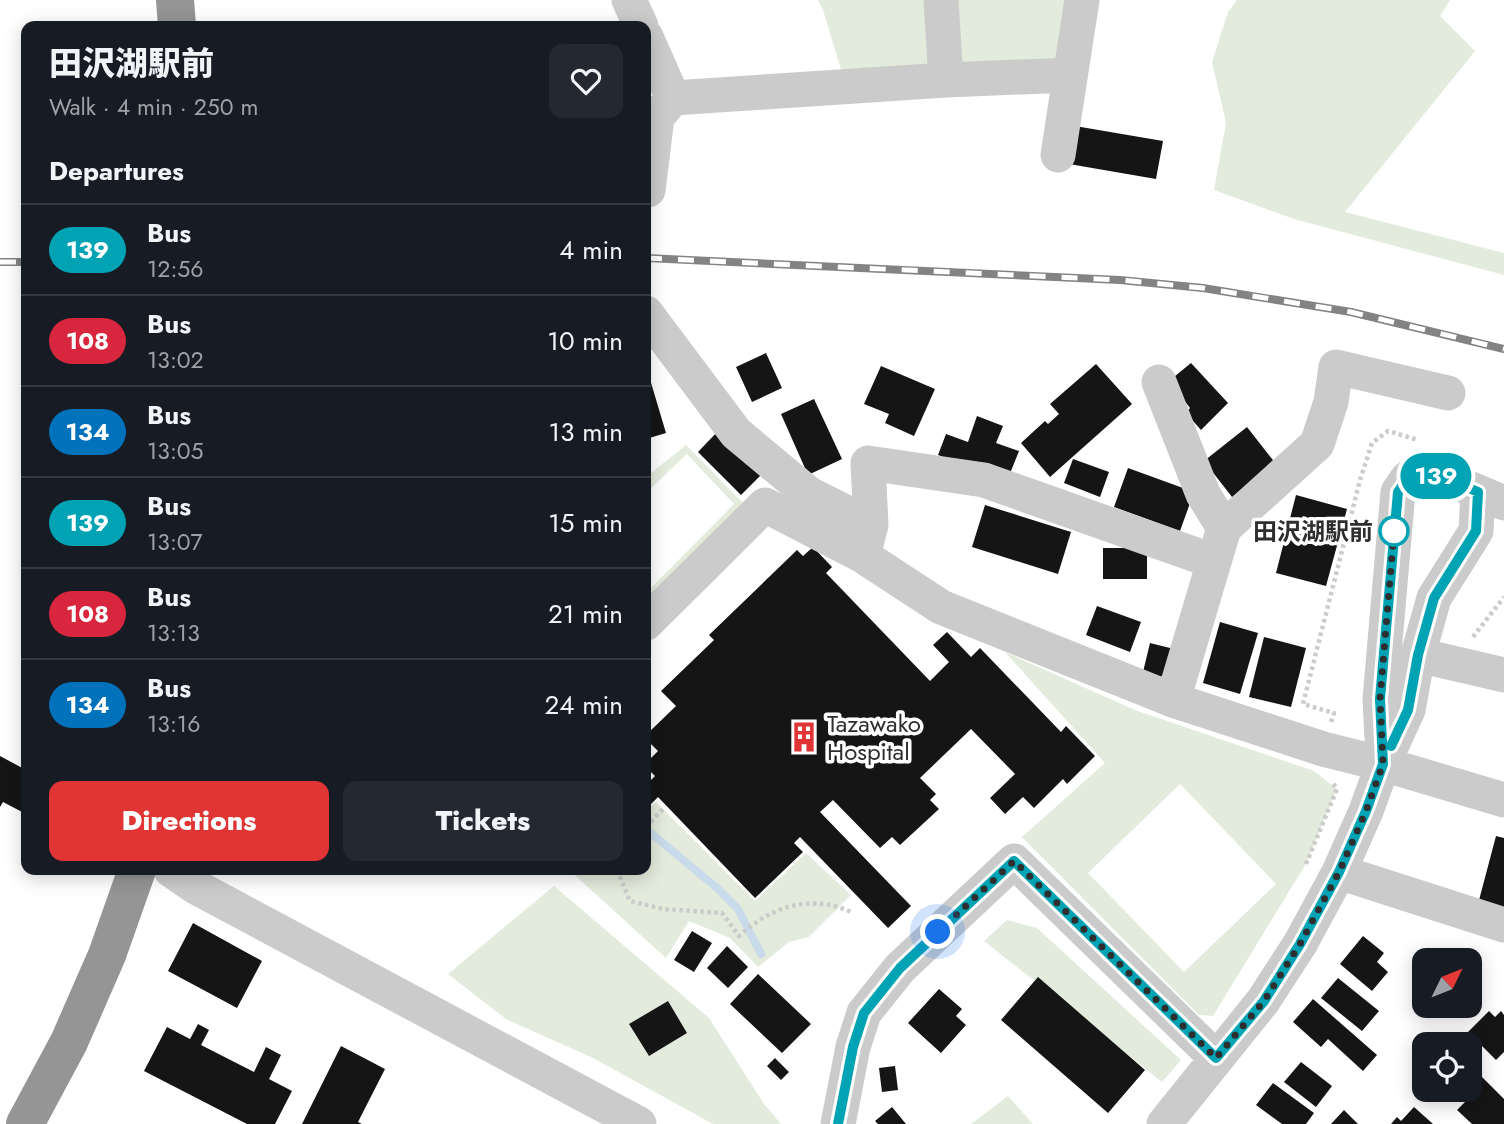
<!DOCTYPE html>
<meta charset="utf-8">
<style>
body{margin:0;font-family:Jost,"Noto Sans JP",sans-serif;background:#242831;color:#f1f3f6;height:100vh;display:flex;flex-direction:column;font-size:26px;white-space:nowrap}
*{box-sizing:border-box;margin:0}
p{font-size:23px;color:#9ea1a6}
.icon{flex:none;width:38px;height:38px;fill:none;stroke:currentColor;stroke-width:2;stroke-linecap:round;stroke-linejoin:round}
.map{position:relative;flex:1;overflow:hidden}
.details{position:absolute;left:21px;top:21px;width:630px;height:854px;display:flex;flex-direction:column;background:#171b24;border-radius:14px;box-shadow:0 4px 18px #0003}
.details>*{flex:none}
.badge{padding:0 14px;border-radius:23px;font-size:24px;line-height:46px}
.needle{width:46px;rotate:47deg}
.fabs{position:absolute;left:1412px;top:948px;display:grid;gap:14px}
.fabs a{display:grid;place-items:center;width:70px;height:70px;border-radius:14px;background:#171b24;box-shadow:0 4px 18px #0003;font-size:35px}
.you{position:absolute;width:35px;height:35px;margin:-18px;border:5px solid #fff;border-radius:50%;background:#1a73e8;box-shadow:0 0 0 10px #1a73e833}
.map>.badge{position:absolute;translate:-50% -50%;box-shadow:0 0 0 4px #fff}
h2{padding:0 28px;font-size:26px;line-height:63px}
.round{display:grid;place-items:center;flex:none;width:74px;height:74px;border-radius:14px;background:#242831}
.head{display:flex;align-items:center;justify-content:space-between;height:119px;padding:0 28px}
h1{font-size:33px;font-weight:800;line-height:52px}
.cta{display:flex;gap:14px;margin-top:auto;padding:14px 28px}
.cta a{flex:1;height:80px;border-radius:14px;background:#e13434;color:#fff;font-size:28px;font-weight:800;line-height:80px;text-align:center}
.cta a+a{background:#242831;color:#f1f3f6}
ul{padding:0;list-style:none}
li{display:flex;align-items:center;gap:21px;height:91px;padding:0 28px;border-top:2px solid #363941}
li div{flex:1}
li b{display:block;font-size:26px}
li em{font-style:normal}
li .badge{min-width:77px;font-weight:700;text-align:center}
.map>svg:first-child{display:block}
.green{fill:#e3ebdc;fill-rule:evenodd}
.lines{fill:none;stroke-linecap:round;stroke-linejoin:round}
.stream{stroke:#c9dbeb;stroke-width:8}
.building{fill:#151515}
.path{stroke:#cbcbcb;stroke-width:4.5;stroke-dasharray:3.5 3.5;stroke-linecap:butt}
.minor{stroke:#cbcbcb;stroke-width:35}
.highway{stroke:#959595;stroke-width:38}
.rail-casing{stroke:#838383;stroke-width:8}
.rail{stroke:#fff;stroke-width:5;stroke-dasharray:16;stroke-linecap:butt}
.line-casing{stroke:#fff;stroke-width:16}
.line{stroke:#00a3b4;stroke-width:10}
.walk{stroke:#2e2e2e;stroke-width:7;stroke-dasharray:0 12.6}
.stop-dot{fill:#fff;stroke:#00a3b4;stroke-width:3.5}
.labels{text-anchor:middle;dominant-baseline:central;stroke-width:7;stroke-linejoin:round;paint-order:stroke}
.stop-label{font-size:24px;font-weight:bold;fill:#2e2e2e;stroke:#fff;text-anchor:end}
.poi-label{font-size:24px;fill:#2e2e2e;stroke:#fff;text-anchor:start}
</style>
<div class="map">
<svg width="1504" height="1124" viewBox="0 0 1504 1124">
<rect width="100%" height="100%" fill="#fff"/>
<!-- green -->
<path class="green" d="M818 0H933L936 71 843 76 823 10Z
M947 0H1074L1064 69 953 71Z
M1237 0H1450L1440 16 1475 51 1345 212 1504 253V275L1294 219 1214 190 1226 123 1212 62 1228 12Z
M686 445 747 507 646 609V593L734 504 687 454 646 493V477Z
M1005 652 1135 710 1314 771 1337 789 1307 862 1213 1016 1199 1015 1022 837 1105 763ZM1180 784 1276 884 1184 972 1088 873Z
M656 802 755 901 806 853 851 895 809 937 789 942 758 967 730 938 689 921 666 958 569 870H646V811Z
M554 886 709 1018 764 1104 781 1124H713L593 1058 506 1019 448 974ZM668 1001 687 1033 649 1056 629 1025Z
M1007 920 1037 928 1181 1060 1162 1082 984 941Z
M1008 1096 1033 1124H971Z"/>
<g class="lines">
<!-- stream -->
<path class="stream" d="M646 829 717 888 738 909 761 954"/>
</g>
<!-- building -->
<path class="building" d="M1075 126 1163 141 1156 179 1069 164Z
M766 353 782 388 752 402 736 367Z
M1191 363 1228 403 1201 430 1186 413 1190 408 1169 381Z
M1096 364 1132 404 1050 477 1021 443 1045 421 1048 424 1059 414 1050 404Z
M646 366 666 433 646 439Z
M881 366 935 389 914 436 885 423 889 414 864 404Z
M814 399 842 459 808 475 781 414Z
M977 416 1003 426 996 443 1019 451 1007 481 938 455 946 434 968 442Z
M1247 427 1276 464 1232 497 1204 461Z
M719 430 762 474 741 495 698 452Z
M1073 459 1109 472 1100 497 1064 483Z
M1128 468 1194 492 1180 531 1114 507Z
M1296 495 1347 509 1326 586 1276 573Z
M985 505 1071 532 1058 574 972 547Z
M813 547 832 567 826 573 930 681 949 662 933 645 947 632 971 657 980 648 1061 732 1066 726 1095 756 1067 784 1063 779 1034 808 1023 797 1005 814 990 798 1015 774 971 729 920 778 936 794 930 800 939 809 900 845 892 837 880 848 833 800 820 812 911 906 888 928 800 837 794 843 803 852 755 898 658 797 647 808 646 806V785L655 776 646 767V763L658 751 646 739V735L676 706 661 691 714 640 709 635 797 550 803 556Z
M1103 548H1147V579H1103Z
M1097 606 1141 622 1130 652 1086 635Z
M1220 622 1258 633 1240 694 1203 683Z
M1264 637 1306 648 1291 707 1249 697Z
M1150 643 1174 649 1167 678 1143 672Z
M0 756 26 770V814L3 802 0 807Z
M1496 836 1504 838V911L1478 904Z
M193 923 262 961 237 1008 168 971Z
M692 931 712 943 694 972 674 960Z
M1363 936 1384 953 1377 962 1388 972 1372 991 1340 964Z
M727 946 748 967 728 988 707 968Z
M758 974 811 1024 782 1053 730 1004Z
M1038 977 1145 1070 1108 1113 1001 1020Z
M1338 978 1379 1011 1362 1031 1321 998Z
M939 989 962 1009 956 1016 966 1025 941 1053 908 1023Z
M1313 999 1377 1055 1363 1071 1328 1039 1321 1047 1293 1022Z
M668 1001 687 1033 649 1056 629 1024Z
M1489 1011 1495 1017 1501 1011 1504 1015V1052L1496 1060 1468 1032Z
M198 1024 209 1030 201 1045 254 1072 266 1047 281 1055 269 1079 292 1091 275 1124H247L144 1071 167 1027 190 1039Z
M341 1046 385 1069 358 1122 362 1124H302Z
M775 1058 789 1072 781 1080 767 1066Z
M1301 1062 1332 1086 1316 1107 1284 1082Z
M895 1066 898 1090 882 1092 879 1068Z
M1480 1075 1504 1099V1124H1472L1457 1110 1470 1097 1464 1092 1470 1090V1086Z
M1273 1083 1314 1113 1306 1124H1282L1256 1105Z
M892 1107 906 1124H878L875 1121Z
M1414 1107 1433 1124H1391L1397 1117 1401 1121Z
M1344 1110 1358 1124H1331Z"/>
<g class="lines">
<!-- path -->
<path class="path" d="M1473 637 1504 597
M1331 722 1334 713 1303 704 1360 480 1372 443 1388 431 1418 440
M646 827 665 807
M1306 864 1337 789 1332 782
M617 870 630 901 663 909 722 913 739 936C771 906 813 893 853 913"/>
<!-- minor -->
<path class="minor" d="M629 0 641 26
M941 0 946 80
M646 37 673 98
M1058 155 1082 0
M646 190H648L657 117 673 98 946 80 1069 75
M646 313 736 433 809 494 871 525
M1159 382 1203 494 1224 528
M863 556 871 525 868 463 984 480 1213 561
M646 623 765 505 863 556 941 607 1173 700 1323 749 1383 764 1504 800
M1418 655 1504 675
M1173 700 1224 528 1317 444 1331 402 1336 367 1448 393
M1383 757 1380 699 1398 492 1407 479 1417 471 1455 482 1504 503
M171 870 194 886 639 1124
M1339 872 1504 925
M838 1124 853 1047 864 1013 900 968 1014 861 1216 1058
M1164 1124 1263 1001 1300 944 1339 872 1366 811 1383 764 1408 710 1418 655 1434 598 1476 531 1478 492"/>
<!-- highway -->
<path class="highway" d="M175 0 177 26
M25 1124 69 1042 107 955 137 870"/>
<!-- rail casing -->
<g class="rail-casing">
<path id="rail" d="M646 258 1120 280 1203 288 1351 312 1504 349
M0 262H26"/>
</g>
<!-- rail -->
<use href="#rail" class="rail"/>
</g>
<g class="lines">
<!-- line casing -->
<g class="line-casing">
<path id="line" d="M838 1124 853 1047 864 1013 900 968 1014 861 1216 1058 1264 1001 1300 944 1339 872 1366 811 1383 764 1380 699 1398 492 1407 479 1417 471 1455 482 1478 492 1476 531 1434 598 1418 655 1408 710 1391 746"/>
</g>
<!-- line -->
<use href="#line" class="line"/>
<!-- walk -->
<path class="walk" d="M938 932 1014 861 1216 1058 1264 1001 1300 944 1339 872 1366 811 1383 764 1380 699 1395 520 1394 531"/>
</g>
<!-- icons -->
<defs>
<g id="building-bare" transform="scale(2.415)"><path d="M-4-6H4V6H1V3H-1V6H-4ZM-2.5-4.3h1.7v1.8h-1.7ZM.8-4.3h1.7v1.8H.8ZM-2.5-1h1.7V.8h-1.7ZM.8-1h1.7V.8H.8Z" fill="#e13434" stroke="#fff" stroke-width="2.5" paint-order="stroke"/></g>
</defs>
<g fill-rule="evenodd">
<use href="#building-bare" x="804" y="737"/>
</g>
<!-- markers -->
<circle class="stop-dot" cx="1394" cy="531" r="14"/>
<g class="labels">
<!-- stop labels -->
<g class="stop-label">
<text x="1373" y="531">田沢湖駅前</text>
</g>
<!-- poi labels -->
<g class="poi-label">
<text x="827" y="723">Tazawako<tspan x="827" dy="28">Hospital</tspan></text>
</g>
</g>
</svg>
<div class="fabs">
<a><svg class="needle" viewBox="-14 -14 28 28"><path d="M0-13l5 13h-10z" fill="#e53935"/><path d="M0 13l5-13h-10z" fill="#9ea1a6"/></svg></a>
<a><svg class="icon" aria-label="locate" viewBox="0 0 24 24"><circle cx="12" cy="12" r="6"/><path d="M12 2v4M12 18v4M2 12h4M18 12h4"/></svg></a>
</div>
<div class="you" style="left:938px;top:932px"></div>
<b class="badge" style="left:1436px;top:476px;background:#00a3b4;color:#fff">139</b>
<section class="details">
<div class="head"><div><h1>田沢湖駅前</h1><p>Walk · 4 min · 250 m</p></div><a class="round"><svg class="icon" aria-label="heart" viewBox="0 0 24 24"><path d="M12 20l-8-8c-3-5 5-10 8-4 3-6 11-1 8 4z"/></svg></a></div>
<h2>Departures</h2>
<ul>
<li><span class="badge" style="background:#00a3b4;color:#fff">139</span><div><b>Bus</b><p>12:56</p></div><em>4 min</em></li>
<li><span class="badge" style="background:#d7263d;color:#fff">108</span><div><b>Bus</b><p>13:02</p></div><em>10 min</em></li>
<li><span class="badge" style="background:#0072bc;color:#fff">134</span><div><b>Bus</b><p>13:05</p></div><em>13 min</em></li>
<li><span class="badge" style="background:#00a3b4;color:#fff">139</span><div><b>Bus</b><p>13:07</p></div><em>15 min</em></li>
<li><span class="badge" style="background:#d7263d;color:#fff">108</span><div><b>Bus</b><p>13:13</p></div><em>21 min</em></li>
<li><span class="badge" style="background:#0072bc;color:#fff">134</span><div><b>Bus</b><p>13:16</p></div><em>24 min</em></li>
</ul>
<div class="cta"><a>Directions</a><a>Tickets</a></div>
</section>
</div>
